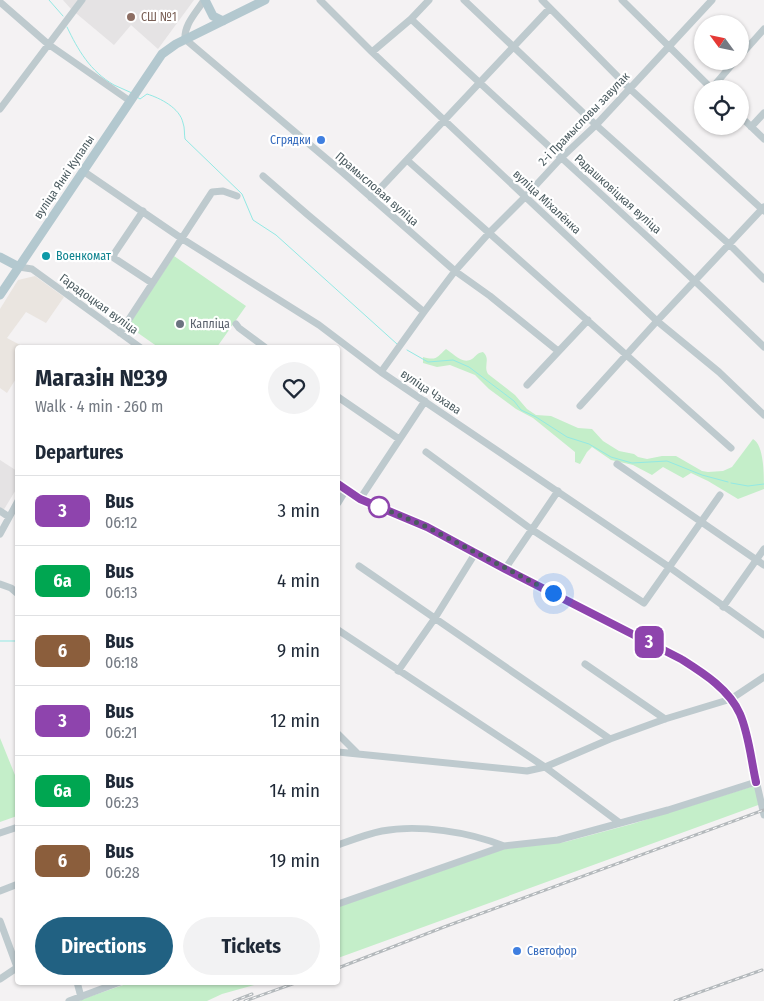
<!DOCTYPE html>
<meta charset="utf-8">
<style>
body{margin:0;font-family:"Fira Sans Condensed",sans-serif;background:#f2f2f3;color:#1f2937;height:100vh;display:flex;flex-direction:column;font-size:19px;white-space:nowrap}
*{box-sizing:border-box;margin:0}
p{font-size:16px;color:#747a83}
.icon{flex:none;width:28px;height:28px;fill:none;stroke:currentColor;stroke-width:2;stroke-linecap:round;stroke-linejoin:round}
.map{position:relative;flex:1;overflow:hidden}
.details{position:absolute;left:15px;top:345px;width:325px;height:640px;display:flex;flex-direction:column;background:#fff;border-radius:5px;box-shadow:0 1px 4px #0004}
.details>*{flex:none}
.badge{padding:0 10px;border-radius:8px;font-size:18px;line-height:32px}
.needle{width:32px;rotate:303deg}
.controls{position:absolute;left:694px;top:15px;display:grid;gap:10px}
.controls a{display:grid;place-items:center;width:55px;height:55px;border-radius:50%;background:#fff;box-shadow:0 1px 4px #0004;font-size:25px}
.you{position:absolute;width:25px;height:25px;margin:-12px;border:4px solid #fff;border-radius:50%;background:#1a73e8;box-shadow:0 0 0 8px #1a73e833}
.map>.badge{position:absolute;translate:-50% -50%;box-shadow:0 0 0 2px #fff}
h2{padding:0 20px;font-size:19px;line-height:45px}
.round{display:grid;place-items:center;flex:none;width:52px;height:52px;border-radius:26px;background:#f2f2f3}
.overview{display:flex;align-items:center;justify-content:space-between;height:85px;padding:0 20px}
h1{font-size:24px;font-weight:700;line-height:38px}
.primary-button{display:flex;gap:10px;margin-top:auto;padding:10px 20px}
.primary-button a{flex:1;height:58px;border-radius:30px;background:#216182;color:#fff;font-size:20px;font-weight:700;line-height:58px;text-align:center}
.primary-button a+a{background:#f2f2f3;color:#1f2937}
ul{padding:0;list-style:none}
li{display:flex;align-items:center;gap:15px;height:70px;padding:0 20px;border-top:1px solid #e0e1e3}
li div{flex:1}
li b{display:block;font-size:19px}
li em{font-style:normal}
li .badge{min-width:55px;font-weight:700;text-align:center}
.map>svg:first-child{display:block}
.commercial{fill:#eae5e0}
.education{fill:#e5e3e4}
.green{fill:#c4eec9}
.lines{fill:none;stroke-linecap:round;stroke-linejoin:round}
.stream{stroke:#93e9e4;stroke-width:1}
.minor{stroke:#becace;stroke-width:7}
.major{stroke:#b3c8cf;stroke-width:9}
.rail-casing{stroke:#b4b9bc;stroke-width:3}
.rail{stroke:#fff;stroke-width:1;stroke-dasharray:4;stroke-linecap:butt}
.line-casing{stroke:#fff;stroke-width:11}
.line{stroke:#8e44ad;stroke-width:8}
.walk{stroke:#4a5a5f;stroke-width:5;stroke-dasharray:0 9}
.education-dot{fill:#8d6e63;stroke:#fff;stroke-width:2}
.shop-dot{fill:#3f7fe0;stroke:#fff;stroke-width:2}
.culture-dot{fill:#0f9aa8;stroke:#fff;stroke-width:2}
.worship-dot{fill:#6b7280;stroke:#fff;stroke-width:2}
.stop-dot{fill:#fff;stroke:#8e44ad;stroke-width:2.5}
.labels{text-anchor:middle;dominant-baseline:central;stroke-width:4.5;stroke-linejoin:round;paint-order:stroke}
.education-label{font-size:12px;fill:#785e54;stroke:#fff;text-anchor:start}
.street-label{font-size:12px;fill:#4a5a5f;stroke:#fff}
.shop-label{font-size:12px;fill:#366cbe;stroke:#fff;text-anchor:end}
.culture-label{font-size:12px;fill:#0d838f;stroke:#fff;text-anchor:start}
.worship-label{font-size:12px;fill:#5b616d;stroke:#fff;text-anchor:start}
</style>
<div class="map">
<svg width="764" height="1001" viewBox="0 0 764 1001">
<rect width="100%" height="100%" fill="#f4f2f3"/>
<!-- commercial -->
<path class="commercial" d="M35 276 64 297 46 323 26 312 7 338 24 347 18 348 17 377 7 393 0 388V309L18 280Z"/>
<!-- education -->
<path class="education" d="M63 0H194L158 49 131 25 114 45 71 9Z
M0 460 17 471V488L3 511 0 509Z"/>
<!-- green -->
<path class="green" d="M174 256 246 306 217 347H158L128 326Z
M446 349C453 353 462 365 472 359 476 356 477 353 483 352 491 359 483 366 488 374L515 395 527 409 536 415 551 416 578 428 592 429 603 441 619 451 634 454 638 457 647 459 662 456H676L702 471 708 472 723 471 732 467 753 439C764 445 764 474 764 489L738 499 708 481 691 473 683 478 663 467 652 475 633 465 611 460 592 447 587 452 580 464 575 462V452L533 418 516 409 489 389 475 375 450 365 437 367 423 363V357C437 361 437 357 446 349Z
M0 738 17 780V816L0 822Z
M757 785 761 804 338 958V907L504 849 565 842 632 824Z
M129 983H261L222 994 207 1001H77Z"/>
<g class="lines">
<!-- stream -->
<path class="stream" d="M49 0 63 16
M67 27C78 50 90 71 114 85 120 88 126 90 132 93
M137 97 140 99 147 94C160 98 180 108 183 123 185 128 184 134 185 139L242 194 253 220 276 235 397 344
M407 350 428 362 453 360 469 367 514 401 521 410 536 417 567 437 589 444 611 457 632 463 667 461 702 475 728 482
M731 483 748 486 764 484
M0 641H18"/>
<!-- minor -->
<path class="minor" d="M204 0C197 12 184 24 185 39L341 171 455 271 490 296 558 351
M320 0 372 52 657 321 719 372 764 415
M464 0 596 125 729 244 764 279
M542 0 629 88 764 211
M622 0 712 89
M0 2 48 44 130 101
M411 19C528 129 649 235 764 347
M372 52 411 19 429 0
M740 56 764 29
M712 88 735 61
M0 109 82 0
M740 116 764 139
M751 127 764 113
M407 160 731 448
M83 171 181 238 319 325 381 372 669 567 764 635
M263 176 308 215 424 312
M371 198 550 8
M143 211 114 254V258L152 283
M19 267 32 269 141 348
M236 324 239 328 266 348
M120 333 212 192 223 191 237 196
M381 372 424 312 455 271 489 233 525 197 561 158 596 125 712 0
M527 385 588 320
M338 397 399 439
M580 406 657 321 764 207
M426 452 531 529 644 603 720 495
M617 464 764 565
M338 484 360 499 427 527 505 569 681 659C707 675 732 693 743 723L764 815
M360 499 425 401
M338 503 346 490
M0 511 9 517
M0 534 18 501
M359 566 610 739
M505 569 558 491
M0 584 11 588 18 594
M723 607 764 549
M338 630 545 767 620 823
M585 664 665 719
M398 671 435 618 476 552
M338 734 357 753
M338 752 527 771 545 767 610 739 665 719 731 699 764 677
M0 833 18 827
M338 845C352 840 367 834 382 831 419 824 469 832 504 846
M0 891 18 884
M338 904 504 846 558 840 668 810 756 782
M0 921 17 967
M0 979 18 967
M77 982 81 997
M69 1001 120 982"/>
<!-- major -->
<path class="major" d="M205 0 213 16 223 21
M0 257 19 267
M0 295 162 54 176 44 265 0"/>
<!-- rail casing -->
<g class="rail-casing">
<path id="rail" d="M338 968 444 927 764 810
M234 1001 252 994
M245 1001 298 982
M675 1001 762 970"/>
</g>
<!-- rail -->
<use href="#rail" class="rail"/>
</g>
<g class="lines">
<!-- line casing -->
<g class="line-casing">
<path id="line" d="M338 484 360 499 427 527 505 569 681 659C703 673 729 689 740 714 749 735 751 760 756 782"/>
</g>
<!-- line -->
<use href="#line" class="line"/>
<!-- walk -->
<path class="walk" d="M379 507 377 506 427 527 553 593"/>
</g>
<!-- markers -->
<circle class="education-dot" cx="131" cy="17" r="5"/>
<g class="shop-dot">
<circle cx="321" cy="140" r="5"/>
<circle cx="517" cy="951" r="5"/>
</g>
<circle class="culture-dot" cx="46" cy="256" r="5"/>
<circle class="worship-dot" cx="180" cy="324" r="5"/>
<circle class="stop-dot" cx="379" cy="507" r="10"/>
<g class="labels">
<!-- education labels -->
<g class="education-label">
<text x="141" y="17">СШ №1</text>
</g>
<!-- street labels -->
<g class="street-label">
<text transform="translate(584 119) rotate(-46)">2-і Прамысловы завулак</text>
<text transform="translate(64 177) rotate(-56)">вуліца Янкі Купалы</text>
<text transform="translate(377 189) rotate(41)">Прамысловая вуліца</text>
<text transform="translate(618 194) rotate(42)">Радашковіцкая вуліца</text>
<text transform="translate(547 202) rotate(43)">вуліца Міхалёнка</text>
<text transform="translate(99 304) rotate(36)">Гарадоцкая вуліца</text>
<text transform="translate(431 392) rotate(34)">вуліца Чэхава</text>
</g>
<!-- shop labels -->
<g class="shop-label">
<text x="311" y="140">Сгрядки</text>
<text x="527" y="951" text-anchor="start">Светофор</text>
</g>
<!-- culture labels -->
<g class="culture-label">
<text x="56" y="256">Военкомат</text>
</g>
<!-- worship labels -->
<g class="worship-label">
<text x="190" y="324">Капліца</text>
</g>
</g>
</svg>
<div class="controls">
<a><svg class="needle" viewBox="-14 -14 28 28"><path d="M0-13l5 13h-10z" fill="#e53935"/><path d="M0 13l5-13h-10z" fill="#747a83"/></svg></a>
<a><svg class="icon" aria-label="locate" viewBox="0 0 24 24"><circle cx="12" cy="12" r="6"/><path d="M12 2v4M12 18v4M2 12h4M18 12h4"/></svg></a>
</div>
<div class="you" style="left:553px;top:593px"></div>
<b class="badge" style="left:649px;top:642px;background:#8e44ad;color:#fff">3</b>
<section class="details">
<div class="overview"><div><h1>Магазін №39</h1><p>Walk · 4 min · 260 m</p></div><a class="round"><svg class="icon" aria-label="heart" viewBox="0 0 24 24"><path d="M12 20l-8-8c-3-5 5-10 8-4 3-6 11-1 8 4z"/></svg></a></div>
<h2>Departures</h2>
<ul>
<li><span class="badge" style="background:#8e44ad;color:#fff">3</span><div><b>Bus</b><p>06:12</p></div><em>3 min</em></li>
<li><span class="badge" style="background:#00a651;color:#fff">6а</span><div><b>Bus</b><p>06:13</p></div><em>4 min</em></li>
<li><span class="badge" style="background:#8b5e3c;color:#fff">6</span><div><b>Bus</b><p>06:18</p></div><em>9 min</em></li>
<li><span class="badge" style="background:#8e44ad;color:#fff">3</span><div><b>Bus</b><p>06:21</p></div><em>12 min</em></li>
<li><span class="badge" style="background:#00a651;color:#fff">6а</span><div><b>Bus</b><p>06:23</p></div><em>14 min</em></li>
<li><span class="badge" style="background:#8b5e3c;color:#fff">6</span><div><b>Bus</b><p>06:28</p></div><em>19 min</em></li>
</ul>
<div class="primary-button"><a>Directions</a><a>Tickets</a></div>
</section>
</div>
